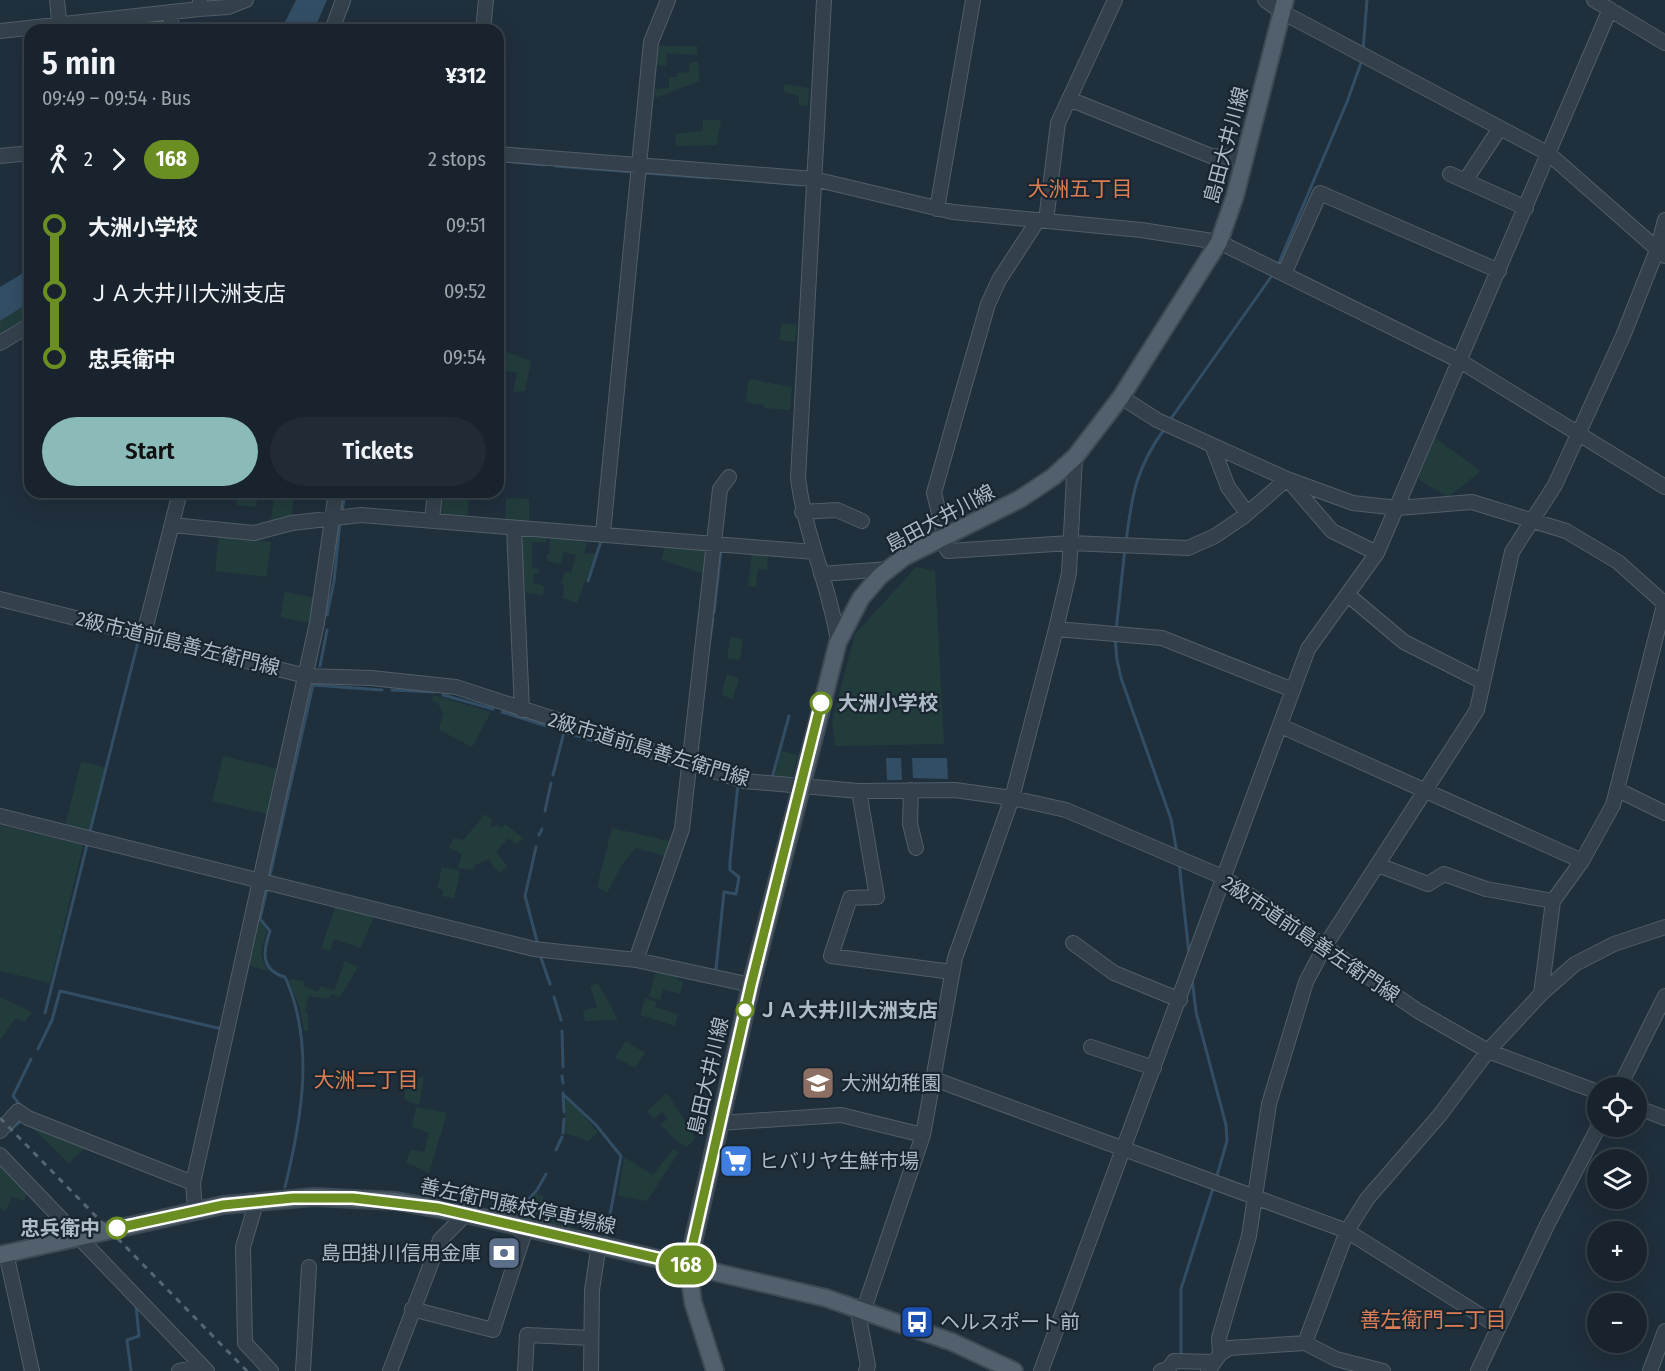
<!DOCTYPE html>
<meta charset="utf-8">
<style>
body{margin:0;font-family:"Fira Sans Condensed","Noto Sans JP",sans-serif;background:#212b35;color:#f1f3f6;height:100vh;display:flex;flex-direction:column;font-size:22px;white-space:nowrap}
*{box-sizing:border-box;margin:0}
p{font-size:20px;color:#9fa4aa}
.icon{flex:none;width:33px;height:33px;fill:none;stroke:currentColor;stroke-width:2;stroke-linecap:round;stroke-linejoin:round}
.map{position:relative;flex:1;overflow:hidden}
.drawer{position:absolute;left:24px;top:24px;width:480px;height:474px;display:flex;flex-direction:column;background:#18232d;border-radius:18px;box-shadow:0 6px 24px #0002,0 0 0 2px #364049}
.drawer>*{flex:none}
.badge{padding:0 12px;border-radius:20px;font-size:21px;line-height:39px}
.tools{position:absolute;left:1587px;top:1077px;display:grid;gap:12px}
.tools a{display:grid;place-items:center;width:60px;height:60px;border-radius:50%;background:#18232d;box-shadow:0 6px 24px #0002,0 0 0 2px #364049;font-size:30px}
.map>.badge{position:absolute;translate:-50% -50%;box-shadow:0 0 0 3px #fff}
.legs{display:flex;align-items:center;gap:9px;height:66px;padding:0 18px;font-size:20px}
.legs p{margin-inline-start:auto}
.headline{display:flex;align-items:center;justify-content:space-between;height:102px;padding:0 18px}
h1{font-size:33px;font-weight:600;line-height:45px}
.button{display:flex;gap:12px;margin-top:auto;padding:12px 18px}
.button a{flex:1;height:69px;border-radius:36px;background:#8bbbb9;color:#111;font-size:24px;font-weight:600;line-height:69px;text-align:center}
.button a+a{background:#212b35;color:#f1f3f6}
ul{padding:0 18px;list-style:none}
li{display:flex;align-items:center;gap:21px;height:66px;font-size:22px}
li i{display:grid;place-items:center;width:9px;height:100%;margin:0 8px;background:currentColor}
li i::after{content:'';width:15px;height:15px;margin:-8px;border:4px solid;border-radius:50%;background:#18232d}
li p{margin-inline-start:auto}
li:first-child i{background:linear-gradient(#0000 50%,currentColor 0)}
li:last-child i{background:linear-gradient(currentColor 50%,#0000 0)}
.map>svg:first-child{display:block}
.green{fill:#223c3c}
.water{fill:#324e65}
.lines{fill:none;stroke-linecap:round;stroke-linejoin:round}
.stream{stroke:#324e65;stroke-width:3}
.minor-casing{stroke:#515e69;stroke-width:16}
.major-casing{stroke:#3d4a55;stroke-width:20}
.minor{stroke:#34414c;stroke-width:14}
.major{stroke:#51606c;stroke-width:16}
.rail{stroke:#556573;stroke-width:3;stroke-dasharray:6 6;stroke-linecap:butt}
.line-1-casing{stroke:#fff;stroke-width:14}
.line-1{stroke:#6b8e23;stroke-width:9}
.stop-1-dot{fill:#fff;stroke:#6b8e23;stroke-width:3}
.labels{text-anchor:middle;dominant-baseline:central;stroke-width:4.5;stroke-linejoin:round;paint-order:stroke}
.street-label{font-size:20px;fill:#aebbc8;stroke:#192630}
.stop-label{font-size:20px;font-weight:bold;fill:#aebbc8;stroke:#192630;text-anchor:start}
.poi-label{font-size:20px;fill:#aebbc8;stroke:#192630;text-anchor:start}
.neighbourhood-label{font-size:21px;fill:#dc7e55;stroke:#192630}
</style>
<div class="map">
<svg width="1665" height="1371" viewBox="0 0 1665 1371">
<rect width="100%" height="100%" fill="#202f3c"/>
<!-- green -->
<path class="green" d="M658 46H697V55L667 53 666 66 657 65Z
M693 62H698L699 81 655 98V89L669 88V77H677L678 73 689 72V65Z
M784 84 809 88 808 106 799 105V96L784 92Z
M703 120H721L717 145 676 146 675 134 703 131Z
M30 302V315L0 334V321Z
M782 323 797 325 795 342 779 340Z
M505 351 531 361 525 391 513 392 517 373 506 371 501 366Z
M749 379 792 387 790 410 764 408V405L745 402Z
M1435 438 1481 471 1448 497 1418 479Z
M239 492H258L256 507 236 505Z
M275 492H294L292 519 270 525Z
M442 492H469L468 518 441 515Z
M506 498 529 499V521H505Z
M520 534 546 536V542H532V568L539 569 538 573H534L533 583 544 586 543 595 526 593Z
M219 535 271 542 266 577 215 571Z
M549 537 587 542 584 553 596 554 577 603 563 598 564 585 561 584 564 572 571 573 576 555 564 552 561 564 547 561V554L550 553Z
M665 544 711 548 707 575 662 560Z
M752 553 768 554 767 570 758 569 756 587 748 586Z
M916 567 935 571 944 744 835 746 832 720 855 634Z
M285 592 315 598 310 623 280 617Z
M730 637 743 639 740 660 727 658Z
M727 674 739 678 733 699 721 695Z
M433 695 491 712 472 747 439 730 443 713 438 703 432 701Z
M781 751 798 755 791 780 774 779Z
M223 756 278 769 267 814 212 801Z
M81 762 105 767 88 832 65 827Z
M485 814 492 820 490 825 494 827 497 824 502 828 505 824 524 839 515 844 509 838 496 851 507 867 499 873 488 859 473 866V870L458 868 462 854 449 848 454 838 463 840Z
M0 825 83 845 50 983 0 971Z
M612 828 673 842 666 856 635 848 621 866 607 893 597 887Z
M442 867 460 871 454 898 442 896 443 890 437 888Z
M336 905 375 914 361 948 334 939 330 951 321 949Z
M257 918 267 931C262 947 257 957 269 971L247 965Z
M345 961 358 967 340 997 332 994 328 999 308 996 305 1012 308 1014V1031H304L300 1009 288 979 304 981 303 985 318 992 321 986 334 991Z
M657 967 678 973 677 980 683 981 680 994 663 989 660 1000 649 997Z
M598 983 618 1020 585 1021 583 1011 597 1007 590 986Z
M0 997 32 1012 25 1022 16 1018 0 1040Z
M645 998 657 1002 655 1007 678 1014 675 1026 640 1015Z
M626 1041 645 1053 635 1068 615 1057Z
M424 1076 419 1105 404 1100 407 1080Z
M667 1093 696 1138 687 1147 676 1141 661 1125 668 1118 662 1112 654 1119 647 1111Z
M568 1098 598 1132 588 1141 565 1133V1099Z
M416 1107 447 1113 429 1173 406 1162 411 1150 424 1152 429 1133 412 1127Z
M35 1124 86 1147 69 1163 32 1128Z
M673 1149 679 1152 647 1201 618 1196 624 1157 653 1175Z
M0 1164 28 1190 24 1201 12 1197 6 1211 0 1208Z
M536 1193 544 1197 542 1202 562 1211 560 1217 571 1223V1229L515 1215Z"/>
<!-- water -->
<path class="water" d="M296 0H327L314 30H281Z
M30 269V302L0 321V287Z
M886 758H901L902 780H887Z
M912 758H947L948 779 913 778Z"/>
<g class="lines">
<!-- stream -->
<path class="stream" d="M347 10 350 0
M1363 51 1367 0
M502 161 544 165
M556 166 633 172
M645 173 710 178
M732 179 801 185
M1278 265 1347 102 1362 60
M1170 420 1273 274
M342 512 345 492
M1126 542C1132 494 1136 468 1165 428
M588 581 601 541
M714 613 721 549
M327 615 334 581 340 522
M1116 631 1125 548
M1115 638 1117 660 1121 678 1171 819 1177 853
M710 639 713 618
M320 666 327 630
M392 690 434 692
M443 695 493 709
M502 712 553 728
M553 775 564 732 682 768
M772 778 789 716
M545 811 551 783
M90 831 138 642
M539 835 542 829
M536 847 525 896 538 945
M1179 862 1189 954
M270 875 313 685 382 690
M267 889 260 919 270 931C263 951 260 970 285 977 315 1043 302 1118 285 1187
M541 958 550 984
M716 969 724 892 736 894 739 877 730 870V861L738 784
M1192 978 1196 1012 1226 1125 1227 1141 1216 1179
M554 997 561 1020
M45 1013 87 845
M562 1031 563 1067
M38 1049 52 1020 60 991 222 1029
M562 1076 563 1083
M563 1093 564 1112
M563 1094 596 1125 621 1156 606 1236
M20 1105 13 1096 31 1059
M10 1130 23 1119
M563 1133 564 1119
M556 1150 562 1137
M514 1215 537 1190 546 1174
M1181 1356V1289L1214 1185
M131 1371 127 1340 139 1336 136 1305"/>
<!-- minor casing -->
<g class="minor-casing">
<path id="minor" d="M57 0 60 30
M824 0 798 478C805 536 830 586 838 642
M1265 0 1282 12 1549 154 1665 256
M1594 0 1665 43
M199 9 228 7 246 0
M170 12 172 30
M332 30 343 0
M483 30 486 0
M0 31 199 9 200 0
M1069 99 1211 156 1245 158
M498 154 814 179 953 212 1141 230 1219 242 1460 361 1665 487
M0 156 30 153
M1450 174 1526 208
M1465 181 1500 128
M937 209 973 0
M1046 221 1058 123 1115 0
M1284 274 1320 193 1499 271
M0 343 30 325
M1121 397 1157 420 1287 479 1353 503 1398 508 1472 502 1566 531 1618 562 1665 604
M1212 445 1228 487 1247 513
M1289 481 1332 531 1377 553
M802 512 837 510 862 521
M432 520 435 492
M172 525 254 533 292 523 361 515 814 552
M514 528 522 710
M603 533 651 42 668 0
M945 537 934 493 956 415 988 304 999 280 1038 220
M941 539 948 551 1070 543 1188 548 1215 536 1243 517 1287 479
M821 574 889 569
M1348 595 1404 642 1483 682
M0 599 306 676 371 678 456 687 744 781 859 791 955 790 1012 798 1066 810 1225 878 1418 1011 1488 1051 1598 1092
M1056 629 1162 638 1293 690
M144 634 180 492
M1281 726 1582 861
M911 790 910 824 916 848
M1618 790 1665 813
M859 791 877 897 850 898 831 956 952 972
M0 816 534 949 636 960 751 985
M1378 865 1428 884 1444 874 1486 889 1553 901
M1073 943 1114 973 1180 1000
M636 960 682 829 720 489 729 477
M1541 994 1553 901 1582 861 1613 805 1665 601
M1091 1047 1154 1068
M934 1079 1347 1231 1499 1327
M1619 1088 1665 996
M1636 1107 1665 1118
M719 1123 841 1115 923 1135
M0 1131 18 1111 28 1118 193 1183
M0 1155 207 1371
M257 1200 243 1247 245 1343 271 1371
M195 1209 193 1183 317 623 336 492
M6 1253 32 1371
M857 1307 868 1366 866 1371
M412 1309 493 1330 526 1228
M864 1309 923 1135 955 958 1012 798 1056 629 1069 573 1075 457
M1305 1343 1347 1231 1367 1199 1439 1116 1488 1051 1541 994 1575 964 1614 944 1665 927
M1220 1354 1229 1348 1305 1343 1336 1359 1383 1371
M179 1371 202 1366
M303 1371 309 1267
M390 1371 440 1240 466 1214
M525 1371 527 1335 591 1338
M591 1371 592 1290 599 1244
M1041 1371 1308 649 1377 553 1610 9
M1161 1371 1168 1369 1174 1361 1213 1362
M1208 1371 1220 1354 1219 1338 1249 1236 1269 1104 1306 982 1325 946 1477 710 1512 552 1555 485 1623 336 1657 250 1665 220
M1478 1371 1547 1225 1599 1126
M1650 1371 1665 1331"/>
</g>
<!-- major casing -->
<g class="major-casing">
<path id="major" d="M0 1255 223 1205 314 1197 396 1201 466 1214 826 1298 952 1342 1014 1371
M715 1371 693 1302 688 1265 751 985 838 642 861 598 880 576 904 557 1020 499 1053 477 1075 457 1121 397 1219 242 1235 196 1285 0"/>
</g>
<!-- minor -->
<use href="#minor" class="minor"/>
<!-- major -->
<use href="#major" class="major"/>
<!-- rail -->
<path class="rail" d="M0 1118 247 1371"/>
</g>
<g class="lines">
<!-- line-1 casing -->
<g class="line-1-casing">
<path id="line-1" d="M117 1228 223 1205 293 1198H353L438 1208 688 1265 751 985 821 703"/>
</g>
<!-- line-1 -->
<use href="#line-1" class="line-1"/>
</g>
<!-- icons -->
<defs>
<g id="school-square" transform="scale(1.725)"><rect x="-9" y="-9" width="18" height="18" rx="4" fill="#8d6e63" stroke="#192630"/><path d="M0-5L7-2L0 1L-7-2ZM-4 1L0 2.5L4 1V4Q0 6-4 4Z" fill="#fff"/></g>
<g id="supermarket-square" transform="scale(1.725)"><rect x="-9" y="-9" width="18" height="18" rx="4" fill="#3f7fe0" stroke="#192630"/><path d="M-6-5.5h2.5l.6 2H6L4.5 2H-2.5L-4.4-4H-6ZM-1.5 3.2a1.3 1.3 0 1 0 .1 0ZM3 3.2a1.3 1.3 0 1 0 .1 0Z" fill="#fff"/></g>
<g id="bank-square" transform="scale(1.725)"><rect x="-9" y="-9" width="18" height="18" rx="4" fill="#5c6f8a" stroke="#192630"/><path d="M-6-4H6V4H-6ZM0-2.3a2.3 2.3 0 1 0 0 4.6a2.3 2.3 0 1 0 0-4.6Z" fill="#fff"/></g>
<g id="bus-square" transform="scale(1.725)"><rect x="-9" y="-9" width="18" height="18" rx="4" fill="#1a4fb4" stroke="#192630"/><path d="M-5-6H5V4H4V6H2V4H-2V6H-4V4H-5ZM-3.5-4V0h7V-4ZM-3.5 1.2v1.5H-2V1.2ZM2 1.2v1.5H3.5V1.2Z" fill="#fff"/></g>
</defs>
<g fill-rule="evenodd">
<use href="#school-square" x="818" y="1083"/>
<use href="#supermarket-square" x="736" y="1161"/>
<use href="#bank-square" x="504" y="1253"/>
<use href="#bus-square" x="917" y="1322"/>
</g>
<!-- markers -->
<g class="stop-1-dot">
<circle cx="821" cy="703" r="10"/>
<circle cx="745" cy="1010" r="8"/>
<circle cx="117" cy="1228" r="10"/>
</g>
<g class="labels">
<!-- street labels -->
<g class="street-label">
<text transform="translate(1226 145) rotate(-75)">島田大井川線</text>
<text transform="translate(940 518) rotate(-28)">島田大井川線</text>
<text transform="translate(178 643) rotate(14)">2級市道前島善左衛門線</text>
<text transform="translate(649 749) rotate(17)">2級市道前島善左衛門線</text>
<text transform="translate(1311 939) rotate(34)">2級市道前島善左衛門線</text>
<text transform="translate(708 1076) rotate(-77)">島田大井川線</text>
<text transform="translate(518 1206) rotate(12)">善左衛門藤枝停車場線</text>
</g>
<!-- stop labels -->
<g class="stop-label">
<text x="838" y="703">大洲小学校</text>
<text x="758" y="1010">ＪＡ大井川大洲支店</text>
<text x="100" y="1228" text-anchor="end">忠兵衛中</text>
</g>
<!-- poi labels -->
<g class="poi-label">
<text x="841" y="1083">大洲幼稚園</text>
<text x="759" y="1161">ヒバリヤ生鮮市場</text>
<text x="481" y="1253" text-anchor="end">島田掛川信用金庫</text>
<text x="940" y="1322">ヘルスポート前</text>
</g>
<!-- neighbourhood labels -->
<g class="neighbourhood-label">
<text x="1080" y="189">大洲五丁目</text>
<text x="366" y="1080">大洲二丁目</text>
<text x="1433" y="1320">善左衛門二丁目</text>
</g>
</g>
</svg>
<div class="tools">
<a><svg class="icon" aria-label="locate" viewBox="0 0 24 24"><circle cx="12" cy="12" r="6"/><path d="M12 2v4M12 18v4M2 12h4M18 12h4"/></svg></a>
<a><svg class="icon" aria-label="layers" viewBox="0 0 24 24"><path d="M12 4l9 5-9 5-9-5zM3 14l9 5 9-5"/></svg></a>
<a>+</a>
<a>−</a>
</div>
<b class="badge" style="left:686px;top:1265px;background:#6b8e23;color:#fff">168</b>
<section class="drawer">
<div class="headline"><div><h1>5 min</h1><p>09:49 – 09:54 · Bus</p></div><b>¥312</b></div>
<div class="legs"><svg class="icon" aria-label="walk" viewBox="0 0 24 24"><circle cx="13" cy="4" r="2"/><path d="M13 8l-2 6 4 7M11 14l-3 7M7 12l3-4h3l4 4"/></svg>2<svg class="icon" aria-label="forward" viewBox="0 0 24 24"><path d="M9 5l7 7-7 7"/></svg><b class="badge" style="background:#6b8e23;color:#fff">168</b><p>2 stops</p></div>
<ul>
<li><i style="color:#6b8e23"></i><b>大洲小学校</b><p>09:51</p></li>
<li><i style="color:#6b8e23"></i><span>ＪＡ大井川大洲支店</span><p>09:52</p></li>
<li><i style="color:#6b8e23"></i><b>忠兵衛中</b><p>09:54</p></li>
</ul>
<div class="button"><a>Start</a><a>Tickets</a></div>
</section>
</div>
